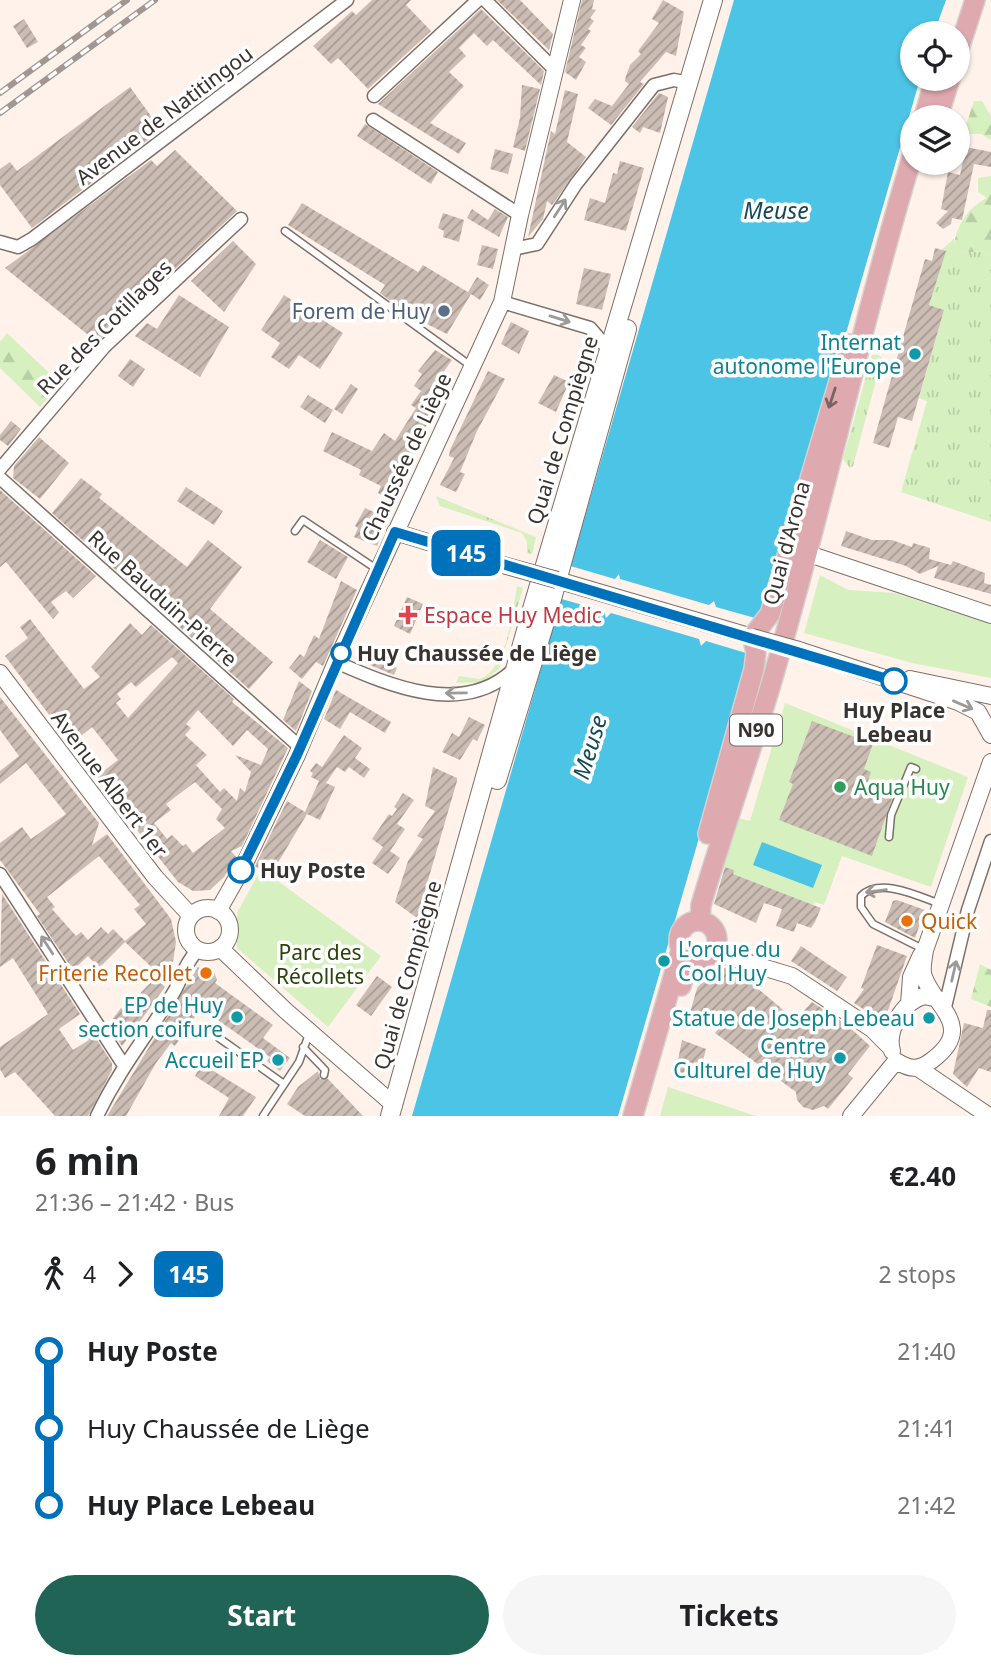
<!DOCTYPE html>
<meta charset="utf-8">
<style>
body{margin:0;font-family:"Noto Sans",sans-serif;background:#f6f6f6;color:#202124;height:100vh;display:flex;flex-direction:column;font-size:26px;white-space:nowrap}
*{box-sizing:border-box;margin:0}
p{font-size:23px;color:#757577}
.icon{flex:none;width:38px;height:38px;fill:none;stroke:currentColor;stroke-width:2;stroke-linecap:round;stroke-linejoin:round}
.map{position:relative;height:1116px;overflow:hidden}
.drawer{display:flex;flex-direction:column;background:#fff;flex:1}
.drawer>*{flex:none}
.badge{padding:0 14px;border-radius:10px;font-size:24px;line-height:46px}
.controls{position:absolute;left:900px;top:21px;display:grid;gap:14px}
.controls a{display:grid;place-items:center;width:70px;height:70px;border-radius:50%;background:#fff;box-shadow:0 2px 5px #0004;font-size:35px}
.map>.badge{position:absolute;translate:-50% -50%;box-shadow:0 0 0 4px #fff}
.legs{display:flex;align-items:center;gap:10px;height:77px;padding:0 35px;font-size:23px}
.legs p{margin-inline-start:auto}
.overview{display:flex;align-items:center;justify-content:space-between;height:119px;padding:0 35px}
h1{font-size:38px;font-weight:700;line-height:52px}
.action{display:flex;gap:14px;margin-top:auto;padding:14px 35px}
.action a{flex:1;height:80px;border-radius:42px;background:#1f6455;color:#fff;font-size:28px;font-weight:700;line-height:80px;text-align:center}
.action a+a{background:#f6f6f6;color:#202124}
ul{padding:0 35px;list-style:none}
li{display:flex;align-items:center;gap:24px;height:77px;font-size:26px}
li i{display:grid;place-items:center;width:10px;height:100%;margin:0 9px;background:currentColor}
li i::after{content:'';width:18px;height:18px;margin:-9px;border:5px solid;border-radius:50%;background:#fff}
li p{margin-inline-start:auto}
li:first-child i{background:linear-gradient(#0000 50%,currentColor 0)}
li:last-child i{background:linear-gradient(currentColor 50%,#0000 0)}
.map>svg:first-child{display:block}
.grass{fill:url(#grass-tufts)}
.forest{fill:url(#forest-firs)}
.park{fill:#d6f0c0}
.water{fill:#4bc4e5}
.pier{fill:#fef2eb}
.building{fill:url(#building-hatch);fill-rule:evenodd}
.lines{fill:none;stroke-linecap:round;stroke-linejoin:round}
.service-casing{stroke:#7d7068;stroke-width:9}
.minor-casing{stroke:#7d7068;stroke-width:15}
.tertiary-casing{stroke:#7d7068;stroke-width:18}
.secondary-casing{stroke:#7d7068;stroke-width:20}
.primary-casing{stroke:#d3d2d1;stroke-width:22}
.service{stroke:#fff;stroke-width:6}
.minor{stroke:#fff;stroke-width:12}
.tertiary{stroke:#fff;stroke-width:16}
.secondary{stroke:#fff;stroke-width:18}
.primary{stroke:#dea9af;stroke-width:19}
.rail-casing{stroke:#a09792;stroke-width:6}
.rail{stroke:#fff;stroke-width:3.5;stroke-dasharray:10;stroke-linecap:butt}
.tertiary-bridge-casing{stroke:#7d7068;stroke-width:18;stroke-linecap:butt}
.tertiary-bridge{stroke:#fff;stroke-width:16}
.oneway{stroke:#9c9998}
.oneway2{stroke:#7b6263}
.line-1-casing{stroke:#fff;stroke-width:16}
.line-1{stroke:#0072bc;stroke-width:10}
.service-dot{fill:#5c6f8a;stroke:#fff;stroke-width:2.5}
.culture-dot{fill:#0f9aa8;stroke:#fff;stroke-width:2.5}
.health-dot{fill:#e0444e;stroke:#fff;stroke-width:2.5}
.stop-1-dot{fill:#fff;stroke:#0072bc;stroke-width:3.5}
.leisure-dot{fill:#2e9e5b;stroke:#fff;stroke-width:2.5}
.food-dot{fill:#e8710a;stroke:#fff;stroke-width:2.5}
.labels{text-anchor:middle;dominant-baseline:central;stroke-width:7;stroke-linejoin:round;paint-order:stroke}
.shield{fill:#fff;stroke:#74706e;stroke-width:2}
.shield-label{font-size:19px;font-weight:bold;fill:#393330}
.street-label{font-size:21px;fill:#393330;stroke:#fff}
.service-label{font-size:21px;fill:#4e5e75;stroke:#fff;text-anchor:end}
.culture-label{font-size:21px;fill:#0d838f;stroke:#fff;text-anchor:end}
.health-label{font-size:21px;fill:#be3a42;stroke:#fff;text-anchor:start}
.stop-label{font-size:21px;font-weight:bold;fill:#393330;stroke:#fff;text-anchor:start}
.leisure-label{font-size:21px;fill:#27864d;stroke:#fff;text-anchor:start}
.food-label{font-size:21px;fill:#c56008;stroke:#fff;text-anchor:start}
.park-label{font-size:21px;fill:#294309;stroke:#fff}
.water-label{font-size:23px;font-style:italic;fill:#154957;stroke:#fff}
</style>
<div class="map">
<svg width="991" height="1116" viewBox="0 0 991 1116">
<defs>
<pattern id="grass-tufts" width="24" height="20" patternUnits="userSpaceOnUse" patternTransform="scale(1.75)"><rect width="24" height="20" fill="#d6f0c0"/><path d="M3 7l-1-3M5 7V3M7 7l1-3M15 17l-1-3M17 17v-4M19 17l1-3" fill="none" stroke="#b8cea5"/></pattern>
<pattern id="forest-firs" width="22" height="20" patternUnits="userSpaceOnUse" patternTransform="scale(1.75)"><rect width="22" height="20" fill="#d6f0c0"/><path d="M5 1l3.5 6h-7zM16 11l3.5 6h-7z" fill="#b8cea5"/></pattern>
<pattern id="building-hatch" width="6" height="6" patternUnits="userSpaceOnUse" patternTransform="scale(1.75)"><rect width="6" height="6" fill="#cbbdb4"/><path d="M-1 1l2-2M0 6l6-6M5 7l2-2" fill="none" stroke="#a69a93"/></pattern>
</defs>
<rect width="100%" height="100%" fill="#fef2eb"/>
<!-- grass -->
<path class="grass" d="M954 239V249L962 253 982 251 991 257V522L901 492 927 401 919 398 944 310 929 305 945 251 941 250Z
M872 355H878L882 358 853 466 850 468 843 459Z
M436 496 536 537 532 554 527 553V542L522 533 440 506Z
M517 586 523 588 499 669 483 682 456 683 459 676 479 679C506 672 513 612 517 586Z"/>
<!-- forest -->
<path class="forest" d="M974 101H982L991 116V140L981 134H963Z
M991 176V257L982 251 962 253 954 249C954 228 969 206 987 198L978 192V178Z
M7 333 61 384 40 407 0 368V342Z
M980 964 991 970V1007L971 999Z"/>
<!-- park -->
<path class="park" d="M820 575 848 590 895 593 991 624V678L912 663 804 633Z
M785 703 968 777 931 887 842 856 824 905 815 902 813 905 733 874 734 870 723 866 738 818 750 821Z
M261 869 381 956 328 1027 237 948V913Z
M668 1087 756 1116H660Z"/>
<!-- water -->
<path class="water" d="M734 0H946L934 33H912V79H920L618 1116H412Z
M762 842 822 865 813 888 753 865Z"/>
<!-- pier -->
<path class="pier" d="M567 565 615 579 619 574 620 579 709 605 714 601 716 607 766 621 756 656 706 641 701 646 699 639 611 613 606 618 604 611 558 598Z"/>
<!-- building -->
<path class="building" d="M372 0H411L406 5 431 31 368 89 338 58 331 64 313 46 352 11 356 15Z
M497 0H520L553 34 549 50Z
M582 0H594L592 9 596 10 590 18 594 21 588 29 591 31 581 45 586 48 579 57 586 62 576 80 565 72Z
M663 0 684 12 676 56 666 52 640 82 644 84 611 125 588 108 595 99 612 106 629 84 625 81 626 76 630 65 641 54 638 51 659 23 652 19Z
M481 9 544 71 541 85 493 40 487 46 474 33 459 48 466 56 449 72 464 86 430 123 466 143 459 154 378 104Z
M24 19 38 42 27 48 13 26Z
M522 85 540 89 525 151 513 147 520 118Z
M130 87 161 130 32 228 0 185V169L10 162 17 171Z
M565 90 578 94 567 142 586 157 552 205 547 201 543 219 528 237 551 131 555 134Z
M659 93 668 97 660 133 643 127 640 133 632 127Z
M365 124 438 172 431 184 357 136Z
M966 147 991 152V167L974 164 962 220 952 218 951 224 943 229 936 223 948 211 941 209 948 172 960 175Z
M495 149 513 154 508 174 490 169Z
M175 150 237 211 97 342 5 268 151 160 157 166Z
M620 161 644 168 626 231 584 220 590 198 605 203 613 173 617 174Z
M302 203 418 272 423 265 471 294 447 334 421 321 423 318 402 304 399 307 380 293 385 285 288 225Z
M472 209 488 220 495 209 508 217 499 237 467 218Z
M443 213 464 220 459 242 443 237 444 231 438 228Z
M233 241 256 264 224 312 191 281Z
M482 245 498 249 493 269 477 265Z
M935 248 946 251 929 305 944 310 912 421 898 417 889 448 873 443 925 259 932 261Z
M584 268 611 274 602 310 576 304Z
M477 277 489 285 480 300 468 292Z
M179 295 229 327 200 377 135 336 147 323 157 329Z
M284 295 343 333 320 369 299 355 289 369 271 357 280 343 261 330Z
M511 322 529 331 519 354 501 344Z
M435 350 452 360 427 395 414 386 422 374 418 371Z
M130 359 145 369 133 387 118 376Z
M488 371 505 379 477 431 460 472 465 474 456 492 440 485 454 458 449 456 450 450Z
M554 375 569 382 556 412 538 403Z
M351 384 358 389 342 414 334 409Z
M421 391 438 403 389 500 378 493 381 486 359 475 361 470 323 451 332 432 372 451 384 433 395 441 416 408 411 405Z
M308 395 333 410 325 423 300 407Z
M11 421 21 429 8 446 0 440V435Z
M39 437 69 463 40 499 13 478 14 466Z
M81 478 102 494 99 498 187 567 208 540 242 567 210 609 273 662 249 689 52 513Z
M186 487 223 511 214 525 177 501Z
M0 490 96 576 73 598 66 591 51 602 59 612 53 619 6 562 0 567Z
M365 508 389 519 377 546 354 537 358 528 355 526Z
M846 531 872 540H892L912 547 913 543 930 548 929 559 951 565 953 561 985 573 984 583 991 585V594L934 578 938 566 920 574 906 566 841 546Z
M320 540 348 557 336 579 307 562Z
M341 581 357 590 323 666 316 662 302 679 289 668 300 654 304 657 314 635 319 639Z
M407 597 423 604 410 634 394 626Z
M30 619 84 689 100 677 91 667 130 623 142 635 151 625 234 699 232 702 288 748 242 846 231 851 236 857 224 877 210 890 193 891 178 882 100 783 97 776 118 760 92 727 71 744 5 656 28 638 20 627ZM172 657 178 663 128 718 116 703 121 699 117 694 131 682 136 687ZM198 710 233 746 247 730 268 749 261 765 235 755 251 772 245 792 240 788 237 801 224 788 220 792 196 765 207 755 185 735 191 728 186 724ZM195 782 222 809 216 819 225 828 193 853 186 844 183 846 172 835 167 839 154 823 171 810 166 804Z
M376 650 385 654 382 661 397 668 394 675 370 665Z
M299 681 312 691 296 731 283 720Z
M336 690 391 722 385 733 350 712 340 729 324 719Z
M0 697 99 823 92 845 107 834 171 919 176 942 173 962 162 977 125 942 99 968 88 956 73 970 37 916 40 914 0 860V843L22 827 31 839 66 814 26 763 0 784V771L19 756 0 730ZM99 856 140 905 134 909 146 924 125 941 113 929 108 934 101 927 88 940 81 932 76 936 52 909 55 907 47 897Z
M469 717 485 725 477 741 473 739 460 760 442 752 452 733 459 737Z
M812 721 873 744 864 769 871 772 868 781 895 790 872 856 779 820 793 784 789 782Z
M344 735 362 748 355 758 370 769 364 778 349 767 345 772 337 767 326 783 335 787 320 820 307 814 270 876 255 866 287 801 305 812 319 781 311 777 313 773 310 771 316 763 322 767Z
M433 767 457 778V781L417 918 395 902 408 861 423 839 417 836 435 811 425 806Z
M403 793 414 800 397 824 405 829 390 851 400 858 388 874 372 863 383 847 372 839 389 814 392 816 397 809 394 807Z
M725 867 734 870 733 874 821 908 815 922 811 928 797 923 794 932 776 926 782 909 764 903 756 923 714 904Z
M2 894 80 1014 59 1029 73 1050 89 1040 86 1036 92 1032 112 1063V1070L88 1116H55L15 1072 5 1078 0 1069V1047L48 1014 13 958 0 967Z
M897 900 925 910 915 938 885 922 893 901Z
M877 945 907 956 885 1019 880 1020 854 1003 864 989 861 988Z
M801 946 847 977 837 991 791 961Z
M716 966 737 971 795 1020 812 1002 847 1025 870 1046 848 1074 853 1078 828 1109 824 1106 813 1110 803 1107 797 1100 796 1092 715 1033 722 1025 690 1013 697 988Z
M198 967 203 970 212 967 217 980 215 983 273 1025 263 1038 290 1058 280 1071 267 1061 270 1057 201 1008 175 1046 171 1043 156 1063 126 1116H107Z
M377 976 392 987 371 1016 356 1005Z
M156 977 165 987 122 1046 108 1025 121 1008 124 1010Z
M987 1010H991V1072L979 1068 967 1087 953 1074 964 1023 983 1028Z
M682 1040 706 1049 698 1080 681 1076 676 1070Z
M202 1064 256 1097 243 1116H219L229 1098 195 1076Z
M318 1071 320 1079H328L363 1116H305L287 1104 298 1087Z"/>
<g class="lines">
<!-- service casing -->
<g class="service-casing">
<path id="service" d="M285 231 471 366
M295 531 303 520 378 570
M889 837 891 815 911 767 916 769
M925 950 873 924 861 907V896C880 877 918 896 940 904
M219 1038 284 1084
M303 1047 325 1070 324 1075
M263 1116 299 1062 309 1034"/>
</g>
<!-- minor casing -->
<g class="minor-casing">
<path id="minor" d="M485 0 555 70
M374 96 478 0
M373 120 520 215
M0 242 18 247 32 239 347 0
M513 249 537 244 576 184 654 85 674 80 690 83
M502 302 590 328 609 350
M0 469 105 346 241 219
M0 478 300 747
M336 662C390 686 463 717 513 670
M0 874 123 1064
M945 1007 968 910 991 841
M97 1116C120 1068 147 1036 174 992 182 978 186 961 198 950"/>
</g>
<!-- tertiary casing -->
<g class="tertiary-casing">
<path id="tertiary" d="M395 532 503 565
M806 553 991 615
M557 580 752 637
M799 650 958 702 978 712 991 735
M0 673 155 877 191 916
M910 679 991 696
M186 930a22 22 0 1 1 44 0a22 22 0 1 1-44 0Z
M218 911 244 865 297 755 336 662 502 302 520 215 572 0
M220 948 286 1011 394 1105
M713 952 792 976 872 1029 890 1047
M909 1004 911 977 921 955
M892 1051C886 1030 903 1002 924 996L939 999
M896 1061C909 1069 918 1071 931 1061 977 1027 935 1008 924 977 921 970 924 958 925 950L991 762
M918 1068 989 1116
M851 1116 896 1061"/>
</g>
<!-- secondary casing -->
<g class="secondary-casing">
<path id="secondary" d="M497 780 550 606 627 329
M390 1116 532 609 713 0"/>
</g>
<!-- primary casing -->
<g class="primary-casing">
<path id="primary" d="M957 55 975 0
M924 117 935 79
M938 117 950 79
M708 834 754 669 756 652 752 637 770 614 850 344
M700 921 701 905C723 831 749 758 771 684 823 509 859 331 912 157
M679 940a19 19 0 1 1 38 0a19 19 0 1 1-38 0Z
M681 986 685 973 699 960
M633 1116 681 950"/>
</g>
<!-- service -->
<use href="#service" class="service"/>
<!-- minor -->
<use href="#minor" class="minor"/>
<!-- tertiary -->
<use href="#tertiary" class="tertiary"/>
<!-- secondary -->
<use href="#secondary" class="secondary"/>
<!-- primary -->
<use href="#primary" class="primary"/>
<!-- rail casing -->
<g class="rail-casing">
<path id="rail" d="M0 93 127 0
M0 113 155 0"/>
</g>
<!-- rail -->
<use href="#rail" class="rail"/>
<!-- tertiary-bridge casing -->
<g class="tertiary-bridge-casing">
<path id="tertiary-bridge" d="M503 565 557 580
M752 637 799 650"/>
</g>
<!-- tertiary-bridge -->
<use href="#tertiary-bridge" class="tertiary-bridge"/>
</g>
<!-- one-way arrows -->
<defs><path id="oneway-shaft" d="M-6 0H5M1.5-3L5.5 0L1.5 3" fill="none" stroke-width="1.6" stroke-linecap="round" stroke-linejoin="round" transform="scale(1.75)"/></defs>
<g class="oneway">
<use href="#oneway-shaft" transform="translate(560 208) rotate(-57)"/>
<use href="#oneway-shaft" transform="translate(560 319) rotate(17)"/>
<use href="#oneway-shaft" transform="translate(456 693) rotate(179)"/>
<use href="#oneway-shaft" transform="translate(963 705) rotate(23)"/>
<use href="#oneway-shaft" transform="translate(876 891) rotate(173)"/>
<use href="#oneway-shaft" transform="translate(47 945) rotate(-123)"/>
<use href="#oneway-shaft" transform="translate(954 971) rotate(-77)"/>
</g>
<use class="oneway2" href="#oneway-shaft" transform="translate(832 398) rotate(108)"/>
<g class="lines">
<!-- line-1 casing -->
<g class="line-1-casing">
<path id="line-1" d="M241 870 297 755 395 532 894 681"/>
</g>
<!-- line-1 -->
<use href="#line-1" class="line-1"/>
</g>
<!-- markers -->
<circle class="service-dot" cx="444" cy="311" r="7"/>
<g class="culture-dot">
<circle cx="915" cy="354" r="7"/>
<circle cx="664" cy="961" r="7"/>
<circle cx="237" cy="1017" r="7"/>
<circle cx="929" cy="1018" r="7"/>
<circle cx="840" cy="1058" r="7"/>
<circle cx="278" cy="1060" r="7"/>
</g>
<path class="health-dot" d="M404.5 604.5h7v7h7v7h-7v7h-7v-7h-7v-7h7z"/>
<g class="stop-1-dot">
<circle cx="341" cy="653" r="9"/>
<circle cx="894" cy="681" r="12"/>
<circle cx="241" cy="870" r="12"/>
</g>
<circle class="leisure-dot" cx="840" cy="787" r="7"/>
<g class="food-dot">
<circle cx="907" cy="921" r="7"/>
<circle cx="206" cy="973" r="7"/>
</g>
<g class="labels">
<!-- shield labels -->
<rect class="shield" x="730" y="714.5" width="52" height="31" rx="5"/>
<g class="shield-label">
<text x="756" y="730">N90</text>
</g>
<!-- street labels -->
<g class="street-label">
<text transform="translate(164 115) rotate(-37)">Avenue de Natitingou</text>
<text transform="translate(104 327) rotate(-45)">Rue des Cotillages</text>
<text transform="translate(562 430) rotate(-73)">Quai de Compiègne</text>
<text transform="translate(406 457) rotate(-65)">Chaussée de Liège</text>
<text transform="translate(786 543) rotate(-75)">Quai d'Arona</text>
<text transform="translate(163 598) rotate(42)">Rue Bauduin-Pierre</text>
<text transform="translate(110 784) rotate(53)">Avenue Albert 1er</text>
<text transform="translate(407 975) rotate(-74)">Quai de Compiègne</text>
</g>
<!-- service labels -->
<g class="service-label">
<text x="430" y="311">Forem de Huy</text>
</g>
<!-- culture labels -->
<g class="culture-label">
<text x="901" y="342">Internat<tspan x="901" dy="24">autonome l'Europe</tspan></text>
<text x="678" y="949" text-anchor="start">L'orque du<tspan x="678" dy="24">Cool Huy</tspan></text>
<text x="223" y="1005">EP de Huy<tspan x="223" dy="24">section coifure</tspan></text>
<text x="915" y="1018">Statue de Joseph Lebeau</text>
<text x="826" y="1046">Centre<tspan x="826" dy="24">Culturel de Huy</tspan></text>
<text x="264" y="1060">Accueil EP</text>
</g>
<!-- health labels -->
<g class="health-label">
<text x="424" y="615">Espace Huy Medic</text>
</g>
<!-- stop labels -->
<g class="stop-label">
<text x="357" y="653">Huy Chaussée de Liège</text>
<text x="894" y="710" text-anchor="middle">Huy Place<tspan x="894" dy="24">Lebeau</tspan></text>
<text x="260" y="870">Huy Poste</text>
</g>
<!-- leisure labels -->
<g class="leisure-label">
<text x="854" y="787">Aqua Huy</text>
</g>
<!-- food labels -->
<g class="food-label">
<text x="921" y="921">Quick</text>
<text x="192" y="973" text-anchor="end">Friterie Recollet</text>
</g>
<!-- park labels -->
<g class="park-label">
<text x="320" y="952">Parc des<tspan x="320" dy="24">Récollets</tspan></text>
</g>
<!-- water labels -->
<g class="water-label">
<text x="776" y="210">Meuse</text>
<text transform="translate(589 747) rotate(-73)">Meuse</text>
</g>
</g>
</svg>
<div class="controls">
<a><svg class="icon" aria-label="locate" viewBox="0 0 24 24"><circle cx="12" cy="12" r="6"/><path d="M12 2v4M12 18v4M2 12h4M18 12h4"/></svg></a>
<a><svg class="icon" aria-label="layers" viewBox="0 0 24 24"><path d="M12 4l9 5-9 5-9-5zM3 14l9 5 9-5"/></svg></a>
</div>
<b class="badge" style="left:466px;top:553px;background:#0072bc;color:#fff">145</b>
</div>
<section class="drawer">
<div class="overview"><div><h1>6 min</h1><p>21:36 – 21:42 · Bus</p></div><b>€2.40</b></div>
<div class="legs"><svg class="icon" aria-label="walk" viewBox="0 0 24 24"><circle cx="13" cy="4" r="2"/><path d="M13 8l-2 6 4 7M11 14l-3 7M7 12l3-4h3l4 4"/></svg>4<svg class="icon" aria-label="forward" viewBox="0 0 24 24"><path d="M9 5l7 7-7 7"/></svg><b class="badge" style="background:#0072bc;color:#fff">145</b><p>2 stops</p></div>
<ul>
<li><i style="color:#0072bc"></i><b>Huy Poste</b><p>21:40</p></li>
<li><i style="color:#0072bc"></i><span>Huy Chaussée de Liège</span><p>21:41</p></li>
<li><i style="color:#0072bc"></i><b>Huy Place Lebeau</b><p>21:42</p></li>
</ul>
<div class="action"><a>Start</a><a>Tickets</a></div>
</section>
